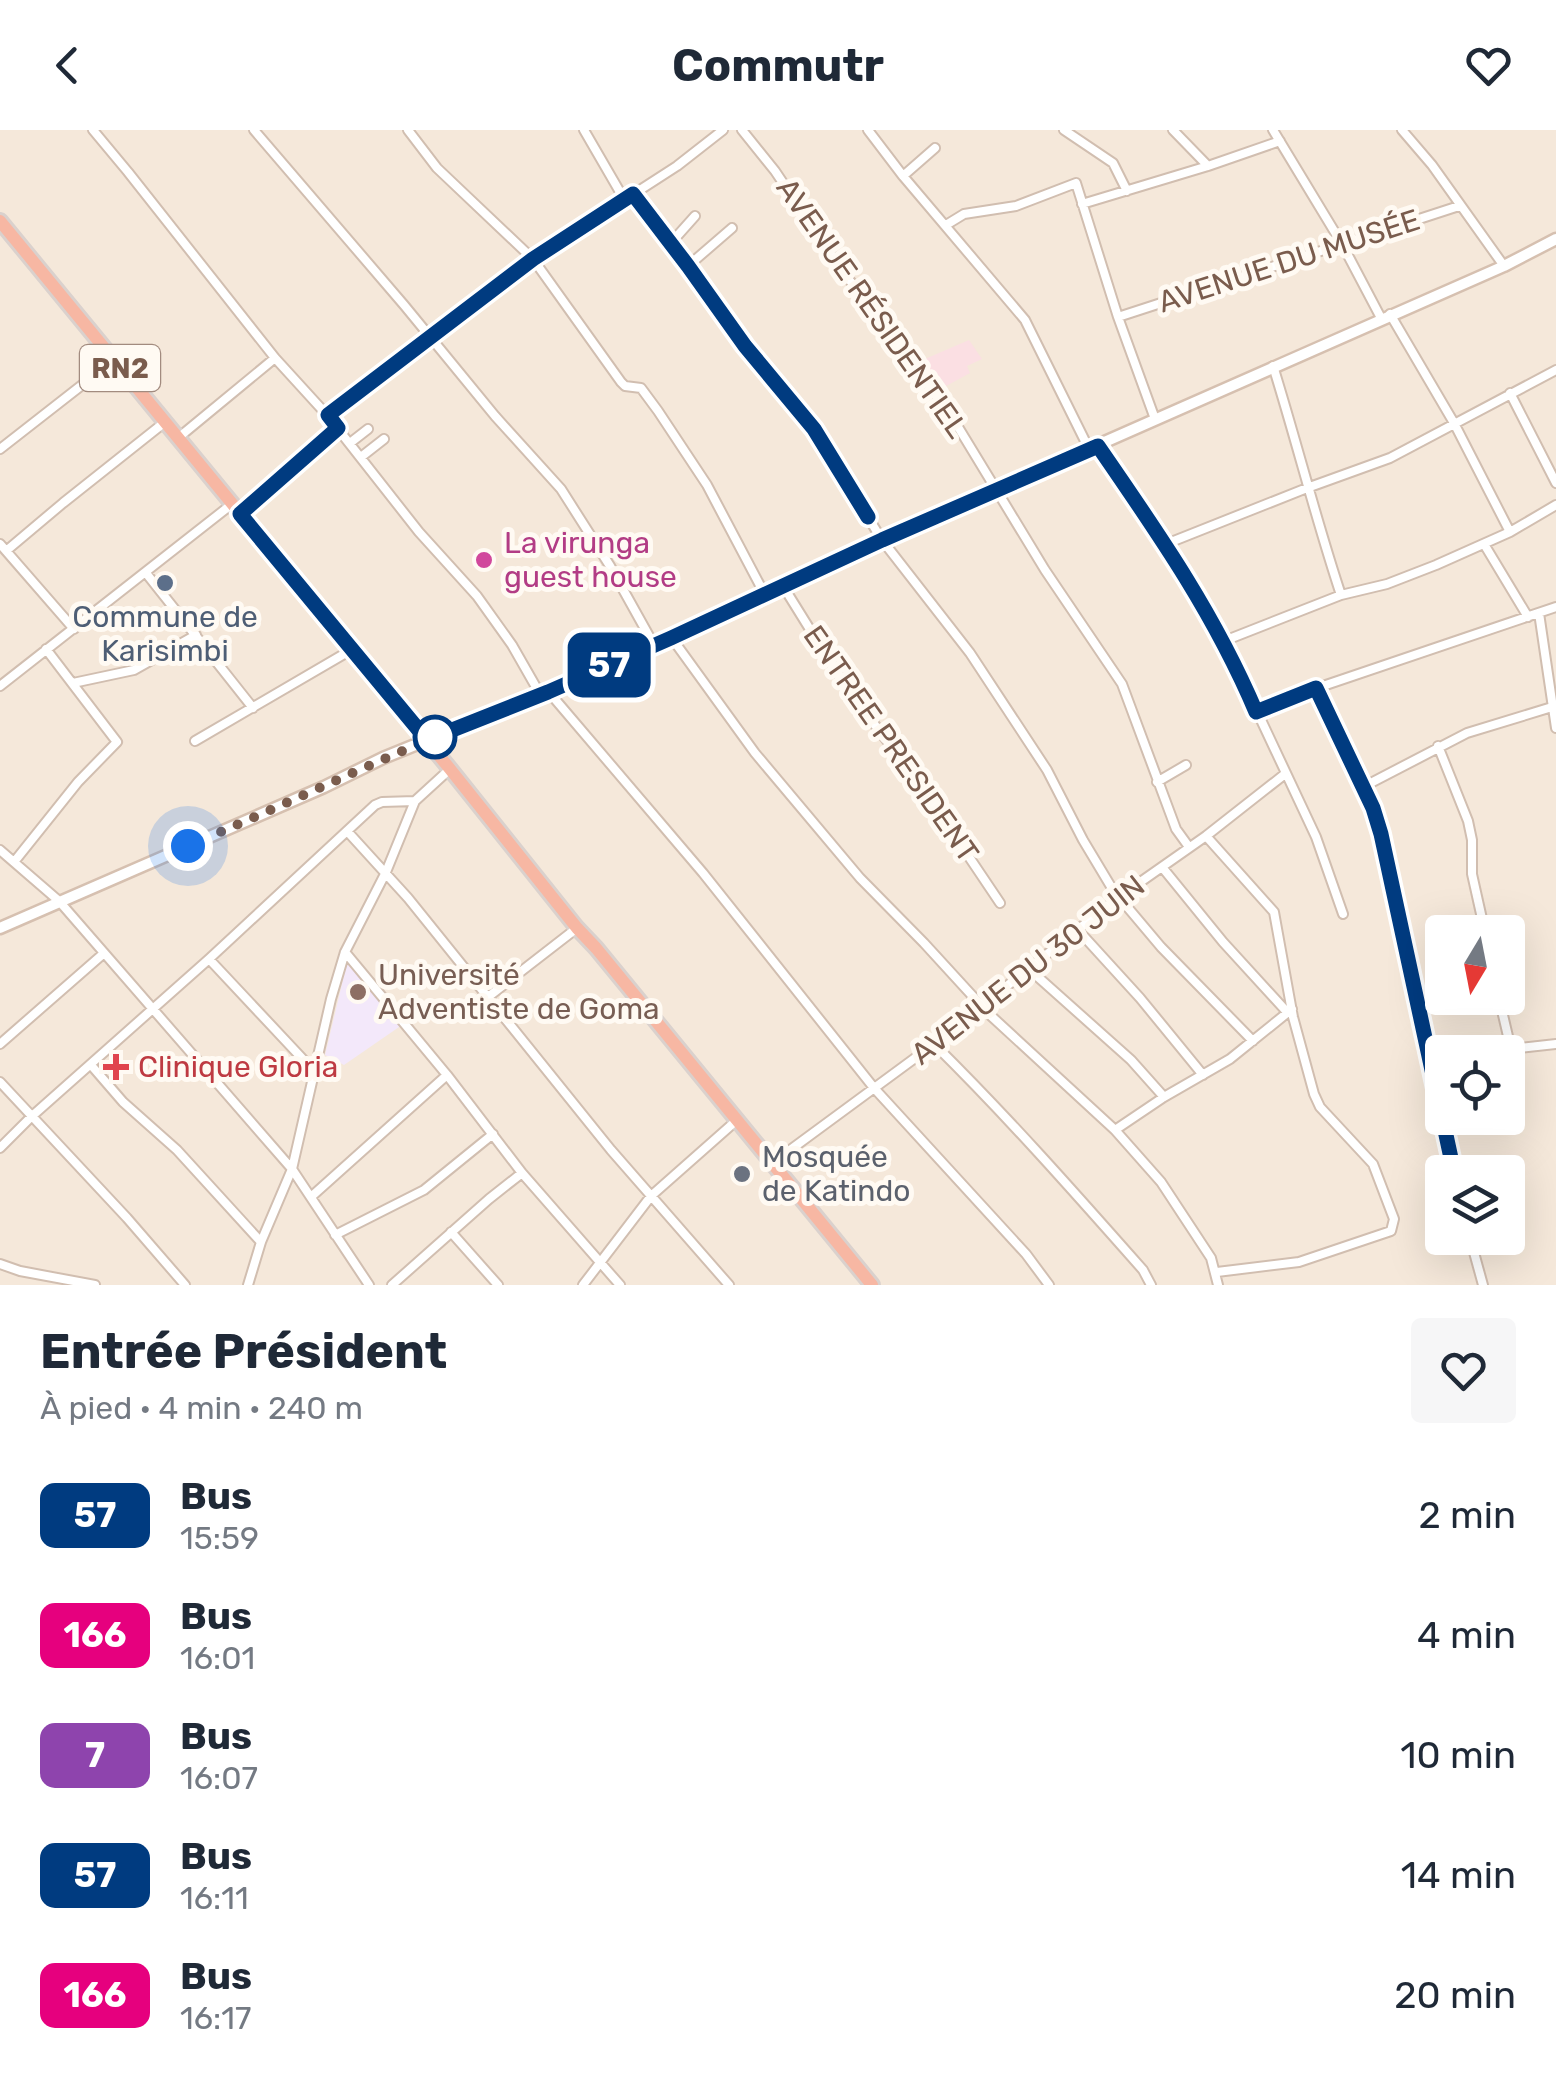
<!DOCTYPE html>
<html lang="fr">
<meta charset="utf-8">
<style>
body{margin:0;font-family:Rubik,sans-serif;background:#f6f6f7;color:#1f2937;height:100vh;display:flex;flex-direction:column;font-size:38px;white-space:nowrap}
*{box-sizing:border-box;margin:0}
p{font-size:32px;color:#747a83}
.icon{flex:none;width:55px;height:55px;fill:none;stroke:currentColor;stroke-width:2;stroke-linecap:round;stroke-linejoin:round}
.map{position:relative;height:1155px;overflow:hidden}
.sheet{display:flex;flex-direction:column;background:#fff;flex:1}
.sheet>*{flex:none}
.badge{padding:0 20px;border-radius:15px;font-size:35px;line-height:65px}
.needle{width:65px;rotate:190deg}
.controls{position:absolute;left:1425px;top:785px;display:grid;gap:20px}
.controls a{display:grid;place-items:center;width:100px;height:100px;border-radius:10px;background:#fff;box-shadow:0 10px 40px #0002;font-size:50px}
.you{position:absolute;width:50px;height:50px;margin:-25px;border:8px solid #fff;border-radius:50%;background:#1a73e8;box-shadow:0 0 0 15px #1a73e833}
.map>.badge{position:absolute;translate:-50% -50%;box-shadow:0 0 0 5px #fff}
.round{display:grid;place-items:center;flex:none;width:105px;height:105px;border-radius:10px;background:#f6f6f7}
.overview{display:flex;align-items:center;justify-content:space-between;height:170px;padding:0 40px}
h1{font-size:48px;font-weight:700;line-height:75px}
ul{padding:0;list-style:none}
li{display:flex;align-items:center;gap:30px;height:120px;padding:0 40px}
li div{flex:1}
li b{display:block;font-size:38px}
li em{font-style:normal}
li .badge{min-width:110px;font-weight:700;text-align:center}
header{display:flex;justify-content:space-between;align-items:center;height:130px;padding:0 40px;background:#fff;font-size:45px;font-weight:700}
.map>svg:first-child{display:block}
.residential{fill:#f5e8da;fill-rule:evenodd}
.education{fill:#f3e8fa}
.medical{fill:#fbdfe3}
.lines{fill:none;stroke-linecap:round;stroke-linejoin:round}
.street-casing{stroke:#d1beb0;stroke-width:12}
.secondary-casing{stroke:#d6c0b0;stroke-width:15}
.highway-casing{stroke:#dad1cd;stroke-width:18}
.street{stroke:#fff;stroke-width:8}
.secondary{stroke:#fff;stroke-width:10}
.highway{stroke:#f7b7a3;stroke-width:12}
.line-casing{stroke:#fff;stroke-width:22}
.line{stroke:#003b80;stroke-width:15}
.walk{stroke:#7a5c4d;stroke-width:10;stroke-dasharray:0 18}
.hotel-dot{fill:#d1479c;stroke:#fffaf3;stroke-width:4}
.service-dot{fill:#5c6f8a;stroke:#fffaf3;stroke-width:4}
.stop-dot{fill:#fff;stroke:#003b80;stroke-width:5}
.education-dot{fill:#8d6e63;stroke:#fffaf3;stroke-width:4}
.health-dot{fill:#e0444e;stroke:#fffaf3;stroke-width:4}
.worship-dot{fill:#6b7280;stroke:#fffaf3;stroke-width:4}
.labels{text-anchor:middle;dominant-baseline:central;stroke-width:10;stroke-linejoin:round;paint-order:stroke}
.shield{fill:#fffaf3;stroke:#a28b7f;stroke-width:2.5}
.shield-label{font-size:28px;font-weight:bold;fill:#7a5c4d}
.street-label{font-size:30px;fill:#7a5c4d;stroke:#fffaf3}
.hotel-label{font-size:30px;fill:#b23c85;stroke:#fffaf3;text-anchor:start}
.service-label{font-size:30px;fill:#4e5e75;stroke:#fffaf3}
.education-label{font-size:30px;fill:#785e54;stroke:#fffaf3;text-anchor:start}
.health-label{font-size:30px;fill:#be3a42;stroke:#fffaf3;text-anchor:start}
.worship-label{font-size:30px;fill:#5b616d;stroke:#fffaf3;text-anchor:start}
</style>
<header><svg class="icon" aria-label="back" viewBox="0 0 24 24"><path d="M15 5l-7 7 7 7"/></svg>Commutr<svg class="icon" aria-label="heart" viewBox="0 0 24 24"><path d="M12 20l-8-8c-3-5 5-10 8-4 3-6 11-1 8 4z"/></svg></header>
<div class="map">
<svg width="1556" height="1155" viewBox="0 0 1556 1155">
<rect width="100%" height="100%" fill="#fdf6ec"/>
<!-- residential -->
<path class="residential" d="M0 0H1556V1155H0ZM1442 802H1508V868H1442ZM1442 922H1508V988H1442ZM1442 1042H1508V1108H1442Z"/>
<!-- education -->
<path class="education" d="M348 829 402 895 344 935 325 925Z"/>
<!-- medical -->
<path class="medical" d="M969 210 982 229 967 236 970 243 937 261 918 232Z"/>
<g class="lines">
<!-- street casing -->
<g class="street-casing">
<path id="street" d="M93 0 128 42 275 228 327 285 419 402 477 466 512 515 540 564
M254 0 404 175 495 286 561 359 610 436 654 515
M408 0 437 38 533 129 621 252 625 256 641 258 658 281 707 355 764 463
M584 0 624 69
M742 0 775 41 845 145 874 179 952 287 1045 440 1122 554 1176 699 1189 717
M868 0 903 46 1025 190 1089 319
M1064 0 1113 33 1127 61
M1173 0 1208 36
M1273 0 1342 114 1381 188
M1402 0 1432 35 1504 136
M903 46 935 18
M633 64 688 136 745 216 814 299 882 410 970 523 1047 640 1083 710 1113 760 1161 817 1253 911
M1082 74 1208 36 1280 11
M946 95 964 84 1016 76 1076 53 1118 187 1155 289
M670 114 695 86
M688 136 732 98
M1390 184 1454 293 1510 402
M1118 187 1459 76
M1273 236C1297 313 1316 390 1341 465
M1510 263 1556 353
M327 285 533 129 677 36 723 0
M178 308 275 228
M350 313 368 299
M1098 316 1184 441 1224 511 1316 707 1343 784
M0 319 114 230
M361 327 384 309
M240 385 338 299
M0 414 74 499
M1166 414 1307 358 1390 328 1556 240
M1484 414 1528 487
M6 421 63 373 165 292
M146 443 253 578
M783 456 847 559 916 648 1000 773
M1539 483 1556 598
M671 507 755 623 860 748 924 813 989 884 1115 1000 1161 1052 1211 1128 1218 1155
M1224 511 1341 465 1387 454 1436 435 1510 402 1556 375
M73 553 134 540 196 505
M0 556 232 374
M1317 558 1363 657 1381 704 1454 1042
M548 561 703 743 874 958 1026 1124 1049 1155
M1256 581 1317 558 1556 477
M195 611 351 520
M1438 616 1468 691 1472 710V744L1485 802
M1157 652 1186 635
M1363 657 1467 603 1552 577
M347 701 408 768 611 1020 729 1155
M1206 706 1274 782 1293 887 1314 964 1320 977 1373 1034 1394 1089 1391 1101 1299 1132 1217 1142
M0 720 59 771 292 1039 369 1155
M14 732 78 652 117 612 46 519
M1162 737 1223 812 1287 882
M1078 800 1140 868 1203 945
M345 822 447 945 522 1043 620 1155
M209 829 313 940
M1029 839 1131 930 1164 967
M488 867 577 798
M1499 868 1511 919
M0 914 103 824
M934 914C1007 986 1075 1063 1143 1140L1151 1155
M1483 922 1556 914
M91 935 123 972 177 1020 261 1112
M0 952 127 1088 185 1155
M1115 1000 1164 967 1230 929 1292 879
M0 1018 31 987 209 829 375 675 382 672 415 671
M771 1034 930 917 1119 767 1206 706 1285 644
M312 1066 447 945
M451 1102 498 1155
M335 1105 424 1060 493 1004
M1470 1108 1483 1155
M0 1134 20 1141 95 1155
M248 1155 261 1112 292 1039 331 869 345 822 386 742 415 671 450 639
M392 1155 489 1069 522 1043
M583 1155 651 1066 737 990"/>
</g>
<!-- secondary casing -->
<g class="secondary-casing">
<path id="secondary" d="M0 798 324 657 383 628 548 561 654 515 882 410 1504 136 1556 109"/>
</g>
<!-- highway casing -->
<g class="highway-casing">
<path id="highway" d="M0 91 450 639 577 798 596 818 872 1155"/>
</g>
<!-- street -->
<use href="#street" class="street"/>
<!-- secondary -->
<use href="#secondary" class="secondary"/>
<!-- highway -->
<use href="#highway" class="highway"/>
</g>
<g class="lines">
<!-- line casing -->
<g class="line-casing">
<path id="line" d="M868 387 814 299 745 216 688 136 633 64 533 129 328 285 338 298 240 384 427 610 548 562 671 508 882 410 1098 316C1158 403 1214 483 1256 582L1316 558 1373 678 1381 704 1454 1042"/>
</g>
<!-- line -->
<use href="#line" class="line"/>
<!-- walk -->
<path class="walk" d="M188 716C271 681 352 642 435 607"/>
</g>
<!-- markers -->
<circle class="hotel-dot" cx="484" cy="430" r="10"/>
<circle class="service-dot" cx="165" cy="453" r="10"/>
<circle class="stop-dot" cx="435" cy="607" r="20"/>
<circle class="education-dot" cx="358" cy="862" r="10"/>
<path class="health-dot" d="M111 922h10v10h10v10h-10v10h-10v-10h-10v-10h10z"/>
<circle class="worship-dot" cx="742" cy="1044" r="10"/>
<g class="labels">
<!-- shield labels -->
<rect class="shield" x="80" y="215" width="80" height="46" rx="8"/>
<g class="shield-label">
<text x="120" y="238">RN2</text>
</g>
<!-- street labels -->
<g class="street-label">
<text transform="translate(1289 131) rotate(-18)">AVENUE DU MUSÉE</text>
<text transform="translate(872 178) rotate(55)">AVENUE RÉSIDENTIEL</text>
<text transform="translate(891 614) rotate(55)">ENTREE PRESIDENT</text>
<text transform="translate(1028 840) rotate(-38)">AVENUE DU 30 JUIN</text>
</g>
<!-- hotel labels -->
<g class="hotel-label">
<text x="504" y="413">La virunga<tspan x="504" dy="34">guest house</tspan></text>
</g>
<!-- service labels -->
<g class="service-label">
<text x="165" y="487">Commune de<tspan x="165" dy="34">Karisimbi</tspan></text>
</g>
<!-- education labels -->
<g class="education-label">
<text x="378" y="845">Université<tspan x="378" dy="34">Adventiste de Goma</tspan></text>
</g>
<!-- health labels -->
<g class="health-label">
<text x="138" y="937">Clinique Gloria</text>
</g>
<!-- worship labels -->
<g class="worship-label">
<text x="762" y="1027">Mosquée<tspan x="762" dy="34">de Katindo</tspan></text>
</g>
</g>
</svg>
<div class="controls">
<a><svg class="needle" viewBox="-14 -14 28 28"><path d="M0-13l5 13h-10z" fill="#e53935"/><path d="M0 13l5-13h-10z" fill="#747a83"/></svg></a>
<a><svg class="icon" aria-label="locate" viewBox="0 0 24 24"><circle cx="12" cy="12" r="6"/><path d="M12 2v4M12 18v4M2 12h4M18 12h4"/></svg></a>
<a><svg class="icon" aria-label="layers" viewBox="0 0 24 24"><path d="M12 4l9 5-9 5-9-5zM3 14l9 5 9-5"/></svg></a>
</div>
<div class="you" style="left:188px;top:716px"></div>
<b class="badge" style="left:609px;top:535px;background:#003b80;color:#fff">57</b>
</div>
<section class="sheet">
<div class="overview"><div><h1>Entrée Président</h1><p>À pied · 4 min · 240 m</p></div><a class="round"><svg class="icon" aria-label="heart" viewBox="0 0 24 24"><path d="M12 20l-8-8c-3-5 5-10 8-4 3-6 11-1 8 4z"/></svg></a></div>
<ul>
<li><span class="badge" style="background:#003b80;color:#fff">57</span><div><b>Bus</b><p>15:59</p></div><em>2 min</em></li>
<li><span class="badge" style="background:#e6007e;color:#fff">166</span><div><b>Bus</b><p>16:01</p></div><em>4 min</em></li>
<li><span class="badge" style="background:#8e44ad;color:#fff">7</span><div><b>Bus</b><p>16:07</p></div><em>10 min</em></li>
<li><span class="badge" style="background:#003b80;color:#fff">57</span><div><b>Bus</b><p>16:11</p></div><em>14 min</em></li>
<li><span class="badge" style="background:#e6007e;color:#fff">166</span><div><b>Bus</b><p>16:17</p></div><em>20 min</em></li>
</ul>
</section>
